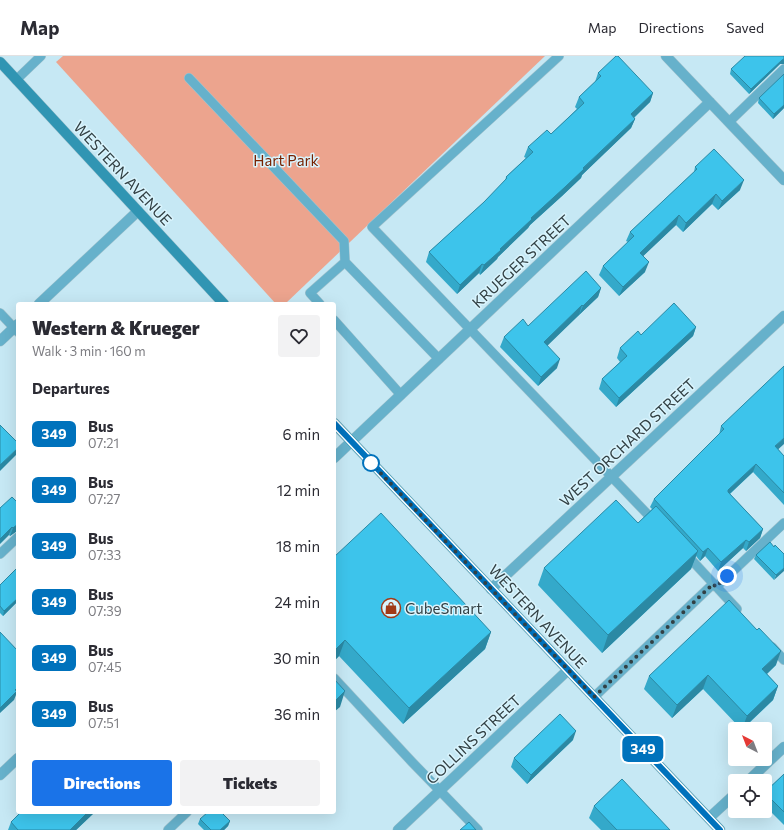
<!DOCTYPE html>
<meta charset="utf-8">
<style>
body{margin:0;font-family:Commissioner,sans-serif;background:#f2f2f3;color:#2b2b33;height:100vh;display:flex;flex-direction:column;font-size:15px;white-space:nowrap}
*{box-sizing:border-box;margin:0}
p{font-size:13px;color:#7c7c81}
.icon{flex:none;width:22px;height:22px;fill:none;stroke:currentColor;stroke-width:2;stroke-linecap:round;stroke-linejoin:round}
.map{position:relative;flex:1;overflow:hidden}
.side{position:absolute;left:16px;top:246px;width:320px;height:512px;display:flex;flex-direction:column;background:#fff;border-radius:4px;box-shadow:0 4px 16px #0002}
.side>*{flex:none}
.badge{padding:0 8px;border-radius:6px;font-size:14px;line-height:26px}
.needle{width:26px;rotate:318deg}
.controls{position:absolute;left:728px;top:666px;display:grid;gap:8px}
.controls a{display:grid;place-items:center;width:44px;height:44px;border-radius:4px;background:#fff;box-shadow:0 4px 16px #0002;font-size:20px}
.you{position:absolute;width:20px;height:20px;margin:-10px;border:3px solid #fff;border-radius:50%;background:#1a73e8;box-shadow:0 0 0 6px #1a73e833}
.map>.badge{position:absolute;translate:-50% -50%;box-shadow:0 0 0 2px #fff}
h2{padding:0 16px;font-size:15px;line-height:36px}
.round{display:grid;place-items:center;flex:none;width:42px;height:42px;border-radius:4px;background:#f2f2f3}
.headline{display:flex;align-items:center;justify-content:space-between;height:68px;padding:0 16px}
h1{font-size:19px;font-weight:800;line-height:30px}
.primary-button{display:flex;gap:8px;margin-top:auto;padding:8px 16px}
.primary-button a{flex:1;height:46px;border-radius:4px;background:#1a73e8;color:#fff;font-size:16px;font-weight:800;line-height:46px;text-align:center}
.primary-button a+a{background:#f2f2f3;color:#2b2b33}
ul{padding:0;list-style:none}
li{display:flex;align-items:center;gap:12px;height:56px;padding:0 16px}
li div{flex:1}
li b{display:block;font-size:15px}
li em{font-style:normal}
li .badge{min-width:44px;font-weight:700;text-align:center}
header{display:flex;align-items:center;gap:24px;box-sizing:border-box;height:56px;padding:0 20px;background:#fff;border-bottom:1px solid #e1e1e2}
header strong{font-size:19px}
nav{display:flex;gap:22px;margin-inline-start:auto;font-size:14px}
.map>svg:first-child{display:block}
.green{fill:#eca48e}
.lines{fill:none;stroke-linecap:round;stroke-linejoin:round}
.lane-casing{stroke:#a5c3cd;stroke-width:10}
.street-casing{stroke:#a5c3cd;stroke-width:11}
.secondary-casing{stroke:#a5c3cd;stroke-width:11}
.lane{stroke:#66b1cb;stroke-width:9}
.street{stroke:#66b1cb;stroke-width:10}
.secondary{stroke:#3095b3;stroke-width:10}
.wall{fill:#34a9ca}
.shaded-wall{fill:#2b89a4}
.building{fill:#3dc4eb;stroke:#2b89a4}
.line-casing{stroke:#fff;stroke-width:9}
.line{stroke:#0072bc;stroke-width:6}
.walk{stroke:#324044;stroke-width:4;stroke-dasharray:0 7.2}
.stop-dot{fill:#fff;stroke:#0072bc;stroke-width:2}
.labels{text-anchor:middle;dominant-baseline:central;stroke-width:3;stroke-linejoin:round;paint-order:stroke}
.park-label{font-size:15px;fill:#772202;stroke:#d9f4fd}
.street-label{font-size:15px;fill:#324044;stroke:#d9f4fd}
.poi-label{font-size:15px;fill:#324044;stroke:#d9f4fd;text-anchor:start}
</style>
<header>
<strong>Map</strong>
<nav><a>Map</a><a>Directions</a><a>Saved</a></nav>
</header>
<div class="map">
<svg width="784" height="774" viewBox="0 0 784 774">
<rect width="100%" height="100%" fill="#c6e8f4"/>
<!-- green -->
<path class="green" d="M63 0H545L285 248H276L56 6Z"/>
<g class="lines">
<!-- lane casing -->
<g class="lane-casing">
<path id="lane" d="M559 0 372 171 655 466
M189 22 344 185 345 206
M16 24 41 0
M729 66 784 13
M320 248 310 237 345 206 439 303
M0 257 18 276
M334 264 401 339
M0 498 18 481
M686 498 737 553
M716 531 784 467
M772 591 784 604
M334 622 412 706 478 774
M594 641 713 528
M168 774 187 756"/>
</g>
<!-- street casing -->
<g class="street-casing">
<path id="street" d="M666 0 784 124
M39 248 138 155
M0 285 18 268
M334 402 710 46
M491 533 784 260
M0 719 18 702
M748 725 784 691
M709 762 735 738
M398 774 568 614"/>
</g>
<!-- secondary casing -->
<g class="secondary-casing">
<path id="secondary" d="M0 6 224 248
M334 367 720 774"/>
</g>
<!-- lane -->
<use href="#lane" class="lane"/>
<!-- street -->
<use href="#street" class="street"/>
<!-- secondary -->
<use href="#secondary" class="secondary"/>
</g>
<!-- wall -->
<path class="wall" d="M784 0V8H780L749 38 730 18 731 13Z
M598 17 653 37 650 46 634 62 635 63 631 72 582 119 581 122 562 140 530 169 528 172 498 201 497 203 480 219 479 217 457 238 426 206 429 196 484 146 505 125 506 121 526 102 524 101 528 91 551 78 577 53 575 51 579 41 595 26Z
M759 42 784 52 773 63 758 47Z
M695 111 740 134 718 154 712 148 683 176 676 169 643 200 645 216 619 240 599 219 603 210 628 186 626 185 630 176 694 116Z
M601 232 598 241 579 259 547 289 557 312 538 330 500 291 504 281 528 270Z
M696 271 693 280 616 351 599 333 602 323 620 306 617 302 620 292 641 279Z
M721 370 778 393 784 400V449L753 416 730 438 763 473 760 482 746 495 743 492 718 515 705 500 700 505 696 500 691 513 602 597 538 529 544 512 638 467 652 453 650 451 654 443 719 379Z
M18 447V475H17L10 480 9 479Z
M774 491 784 498 774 524 754 503 756 499Z
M334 501 491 576 485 593 403 668 339 600 334 605Z
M18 511V545L3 560 0 557V529Z
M776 609 767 618 778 630 773 644 743 673H741L703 633 672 662 644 633 649 620Z
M573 684 527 728 511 711 514 702Z
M784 718V769L765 750V736Z
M594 750 670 774H601L589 762Z
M95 756 76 774H8L11 766Z
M200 763 230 765 228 770 224 774H204L198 768Z"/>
<!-- shaded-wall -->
<path class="shaded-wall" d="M784 3V8H780L749 38 751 33 782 4Z
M653 37 650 46 627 68 631 58Z
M784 49V52L773 63 774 58Z
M635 63 631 72 582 119 581 122 562 140 530 169 528 172 498 201 497 203 480 219 484 209 531 162Z
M744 124 740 134 718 154 722 145Z
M716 138 712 148 683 176 686 167Z
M679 159 676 169 637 206 640 197Z
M649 206 645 216 619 240 623 231Z
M482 208 479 217 457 238 460 229Z
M601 232 598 241 579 259 583 250Z
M582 249 579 259 541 296 544 286Z
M696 271 693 280 616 351 619 342Z
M560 303 557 312 538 330 541 321Z
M784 382V388L772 399 775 390Z
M18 392 17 398 0 415V409Z
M756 408 753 416 725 442 728 434Z
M18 468V472L17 475 10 480 13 472Z
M12 471 9 479 0 488V483Z
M763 473 760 482 746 495 749 486Z
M746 484 743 492 718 515 721 506Z
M708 492 705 500 700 505 703 496Z
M698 495 691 513 602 597 608 579Z
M784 512V515L774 524 776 519Z
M18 542V545L3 560 4 555Z
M491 576 485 593 403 668 409 652Z
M345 584 339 600 334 605V595Z
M781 595 776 609 757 627 762 613Z
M708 619 703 633 672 662 677 649Z
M778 630 773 644 742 673 747 660Z
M18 631V637L16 639 14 644 0 657V652Z
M345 635 340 651 334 656V646Z
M576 675 573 684 527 728 531 719Z
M88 756H95L76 774H70Z
M230 765 228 770 224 774H220Z"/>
<!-- building -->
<path class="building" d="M616 0H618L653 37 631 58 635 63 583 112 584 113 565 131 531 162 532 163 500 193 501 194 484 209 482 208 460 229 429 196 484 146 507 122 506 121 533 96 528 91 547 74 551 78 584 47 579 41 601 20 598 17Z
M745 0H784V3L782 4 751 33 731 13Z
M784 18V49L774 58 759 42Z
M714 93 744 124 722 145 716 138 686 167 679 159 640 197 649 206 623 231 603 210 634 180 630 176 697 113 695 111Z
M586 215 601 232 583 250 582 249 544 286 560 303 541 321 504 281 523 263 528 270Z
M674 247 696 271 619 342 602 323 627 300 620 292 638 275 641 279Z
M784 310V382L775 390 784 400V437L756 408 728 434V436L763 473 749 486 746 484 721 506 708 492 703 496 654 443 724 373 721 370Z
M0 369 18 387V392L0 409Z
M12 441 18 447V468L13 472 12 471 0 483V452Z
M616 444 638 467 656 450 698 495 608 579 544 512Z
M381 457 491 576 409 652 345 584 334 595V501Z
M770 486 774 491 775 489 784 498V512L776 519 756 499Z
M18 511V542L4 555 0 550V529Z
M729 544 757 574 759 572 781 595 762 613 778 630 747 660 708 619 677 649 649 620Z
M0 576 18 595V631L15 634 17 635 0 652Z
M334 623 345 635 334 646Z
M560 658 576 675 531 719 514 702Z
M784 718V756L765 737V736Z
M622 723 670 774H617L594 750Z
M21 756H88L70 774H18L11 766Z
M208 756H221L230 765 220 774H211L200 763Z
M469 766 476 774H460Z"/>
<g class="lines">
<!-- line casing -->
<g class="line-casing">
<path id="line" d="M334 367 720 774"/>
</g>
<!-- line -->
<use href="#line" class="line"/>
<!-- walk -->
<path class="walk" d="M371 407 594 641 713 528 716 531 727 520"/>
</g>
<!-- icons -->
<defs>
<g id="shop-ring" transform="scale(1)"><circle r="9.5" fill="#d9f4fd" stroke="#a13a17" stroke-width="1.5"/><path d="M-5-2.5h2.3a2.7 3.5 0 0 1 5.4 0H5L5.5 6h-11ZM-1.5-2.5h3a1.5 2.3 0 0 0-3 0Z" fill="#a13a17"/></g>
</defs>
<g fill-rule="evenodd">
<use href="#shop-ring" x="391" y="552"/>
</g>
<!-- markers -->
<circle class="stop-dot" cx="371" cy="407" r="8"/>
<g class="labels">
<!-- park labels -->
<g class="park-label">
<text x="286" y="104">Hart Park</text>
</g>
<!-- street labels -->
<g class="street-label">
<text transform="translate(123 117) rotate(47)">WESTERN AVENUE</text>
<text transform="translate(521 205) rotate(-43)">KRUEGER STREET</text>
<text transform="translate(627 386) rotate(-43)">WEST ORCHARD STREET</text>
<text transform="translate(538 560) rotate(47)">WESTERN AVENUE</text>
<text transform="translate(473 683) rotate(-43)">COLLINS STREET</text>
</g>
<!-- poi labels -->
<g class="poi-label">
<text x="405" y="552">CubeSmart</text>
</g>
</g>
</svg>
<div class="controls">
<a><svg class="needle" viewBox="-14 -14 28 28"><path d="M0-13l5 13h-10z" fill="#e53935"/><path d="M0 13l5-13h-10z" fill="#7c7c81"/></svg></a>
<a><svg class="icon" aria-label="locate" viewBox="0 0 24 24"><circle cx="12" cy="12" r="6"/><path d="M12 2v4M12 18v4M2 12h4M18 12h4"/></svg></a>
</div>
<div class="you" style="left:727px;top:520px"></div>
<b class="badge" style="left:643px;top:693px;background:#0072bc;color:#fff">349</b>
<section class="side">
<div class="headline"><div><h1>Western &amp; Krueger</h1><p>Walk · 3 min · 160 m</p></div><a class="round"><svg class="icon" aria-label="heart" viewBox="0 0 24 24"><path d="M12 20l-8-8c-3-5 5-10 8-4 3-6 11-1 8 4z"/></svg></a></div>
<h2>Departures</h2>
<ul>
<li><span class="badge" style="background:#0072bc;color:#fff">349</span><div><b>Bus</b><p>07:21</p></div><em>6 min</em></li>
<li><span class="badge" style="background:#0072bc;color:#fff">349</span><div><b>Bus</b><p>07:27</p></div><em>12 min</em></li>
<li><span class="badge" style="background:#0072bc;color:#fff">349</span><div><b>Bus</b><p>07:33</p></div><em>18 min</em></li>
<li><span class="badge" style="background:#0072bc;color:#fff">349</span><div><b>Bus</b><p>07:39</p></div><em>24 min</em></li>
<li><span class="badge" style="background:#0072bc;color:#fff">349</span><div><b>Bus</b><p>07:45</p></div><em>30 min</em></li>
<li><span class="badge" style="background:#0072bc;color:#fff">349</span><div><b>Bus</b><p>07:51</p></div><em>36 min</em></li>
</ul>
<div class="primary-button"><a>Directions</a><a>Tickets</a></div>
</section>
</div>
